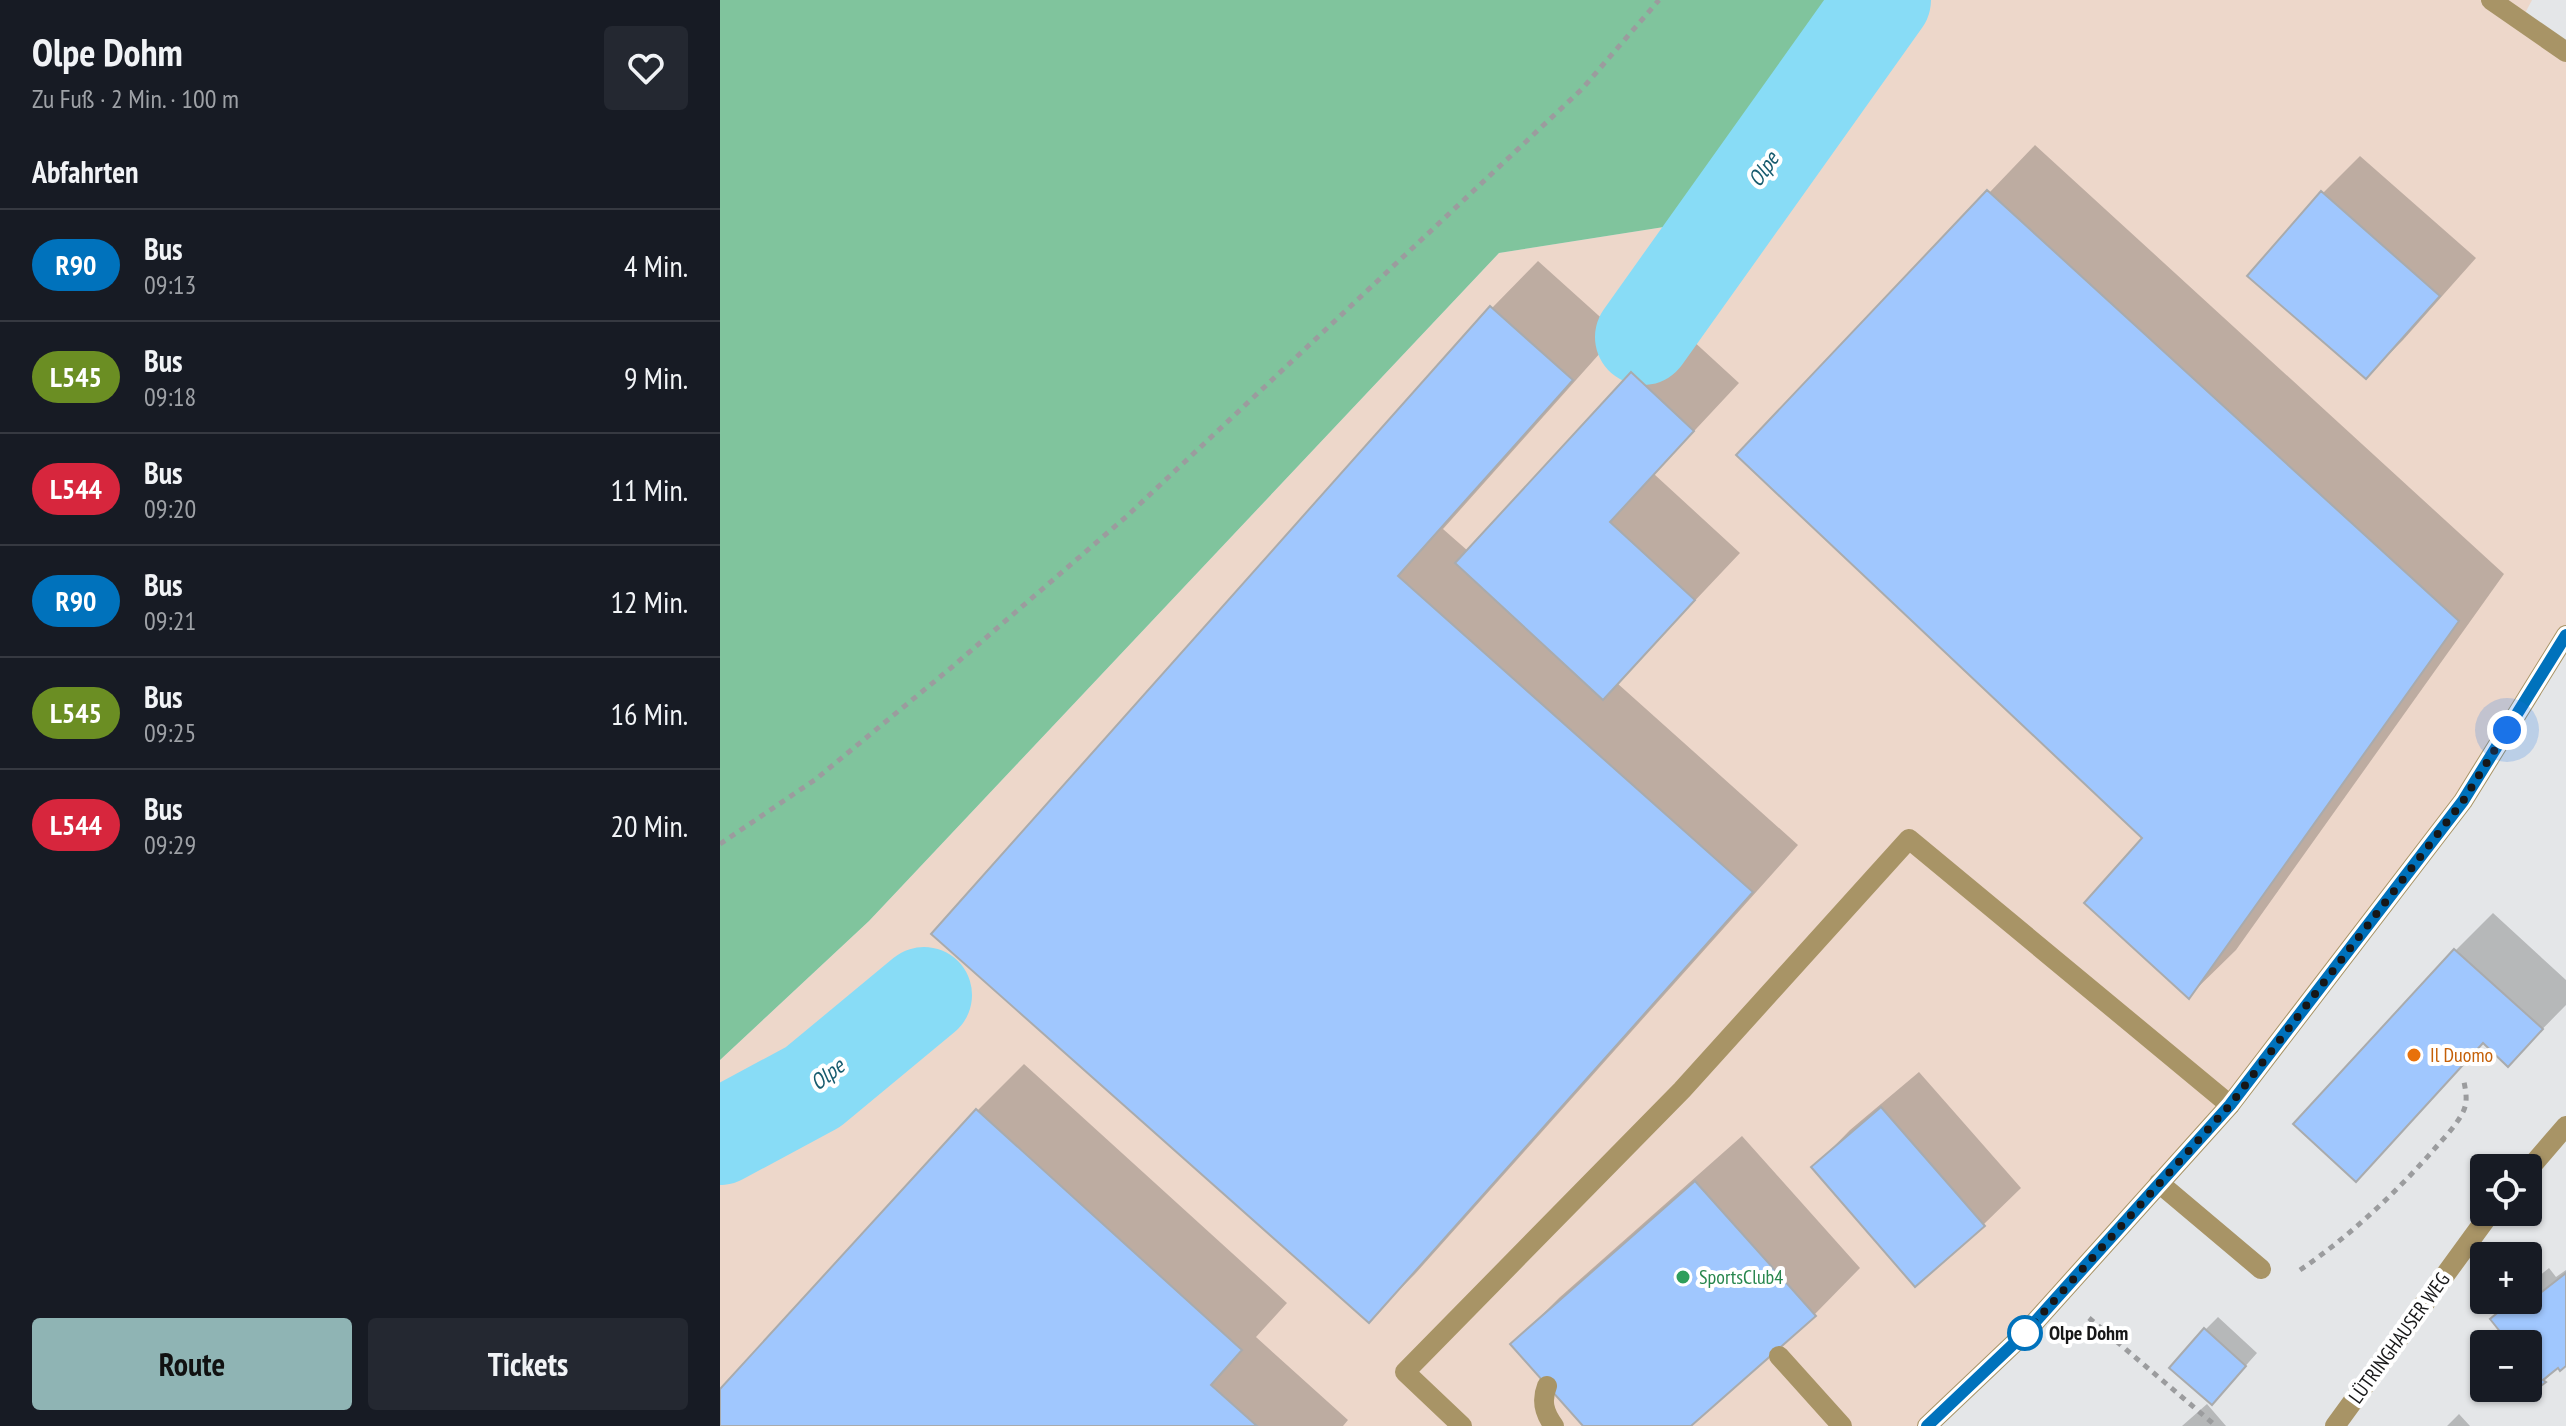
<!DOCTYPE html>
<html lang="de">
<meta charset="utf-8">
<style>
body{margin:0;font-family:"PT Sans Narrow",sans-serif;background:#242831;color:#f1f3f6;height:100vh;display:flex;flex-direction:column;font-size:30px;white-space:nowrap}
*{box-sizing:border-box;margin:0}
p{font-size:26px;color:#9ea1a6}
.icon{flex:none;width:44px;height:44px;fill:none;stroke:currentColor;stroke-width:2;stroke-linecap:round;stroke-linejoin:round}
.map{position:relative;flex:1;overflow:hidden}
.details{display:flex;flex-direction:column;background:#171b24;width:720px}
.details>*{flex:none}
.badge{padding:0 16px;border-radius:26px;font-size:28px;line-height:52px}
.fabs{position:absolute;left:1750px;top:1154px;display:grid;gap:16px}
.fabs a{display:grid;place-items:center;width:72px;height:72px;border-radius:8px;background:#171b24;box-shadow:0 2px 6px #0004;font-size:40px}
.you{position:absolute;width:40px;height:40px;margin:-20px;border:6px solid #fff;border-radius:50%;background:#1a73e8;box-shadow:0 0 0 12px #1a73e833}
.map>.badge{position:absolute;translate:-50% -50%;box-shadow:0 0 0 4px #fff}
h2{padding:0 32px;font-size:30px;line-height:72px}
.round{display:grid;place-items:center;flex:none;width:84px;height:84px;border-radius:8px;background:#242831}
.headline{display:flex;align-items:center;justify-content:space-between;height:136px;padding:0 32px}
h1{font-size:38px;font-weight:700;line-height:60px}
.cta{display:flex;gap:16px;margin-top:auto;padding:16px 32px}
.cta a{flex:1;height:92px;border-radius:8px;background:#8fb4b4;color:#111;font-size:32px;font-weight:700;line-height:92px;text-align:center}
.cta a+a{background:#242831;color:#f1f3f6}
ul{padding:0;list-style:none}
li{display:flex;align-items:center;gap:24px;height:112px;padding:0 32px;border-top:2px solid #363941}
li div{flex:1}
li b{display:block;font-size:30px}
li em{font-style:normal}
li .badge{min-width:88px;font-weight:700;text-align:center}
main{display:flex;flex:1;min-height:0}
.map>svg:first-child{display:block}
.industrial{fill:#edd7ca}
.forest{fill:#80c49d}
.shadow{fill:#0003}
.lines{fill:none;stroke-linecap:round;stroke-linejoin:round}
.river{stroke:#88dcf6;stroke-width:96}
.building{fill:#a0c7fe;stroke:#a9abad;stroke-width:2}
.path{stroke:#9b9c9e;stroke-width:5;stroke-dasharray:6 6;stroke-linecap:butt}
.service{stroke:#a89466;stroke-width:20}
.minor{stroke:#a89466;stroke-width:20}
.tertiary{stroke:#a89466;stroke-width:20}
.line-casing{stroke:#fff;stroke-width:18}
.line{stroke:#0072bc;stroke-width:12}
.walk{stroke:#171718;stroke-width:8;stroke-dasharray:0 14.4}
.food-dot{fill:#e8710a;stroke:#fff;stroke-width:3}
.leisure-dot{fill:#2e9e5b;stroke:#fff;stroke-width:3}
.stop-dot{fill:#fff;stroke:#0072bc;stroke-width:4}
.labels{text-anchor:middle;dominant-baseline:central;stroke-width:8;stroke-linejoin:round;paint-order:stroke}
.food-label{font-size:20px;fill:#c56008;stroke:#fff;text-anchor:start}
.leisure-label{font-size:20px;fill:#27864d;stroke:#fff;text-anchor:start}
.stop-label{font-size:20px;font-weight:bold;fill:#171718;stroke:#fff;text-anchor:start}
.street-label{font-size:20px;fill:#171718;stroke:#fff}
.water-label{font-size:22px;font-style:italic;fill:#165b6e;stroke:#fff}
</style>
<main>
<section class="details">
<div class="headline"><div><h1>Olpe Dohm</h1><p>Zu Fuß · 2 Min. · 100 m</p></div><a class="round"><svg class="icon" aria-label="heart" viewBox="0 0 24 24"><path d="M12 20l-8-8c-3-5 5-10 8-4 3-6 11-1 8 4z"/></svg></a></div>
<h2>Abfahrten</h2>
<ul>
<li><span class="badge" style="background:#0072bc;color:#fff">R90</span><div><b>Bus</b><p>09:13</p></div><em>4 Min.</em></li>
<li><span class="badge" style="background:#6b8e23;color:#fff">L545</span><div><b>Bus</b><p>09:18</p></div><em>9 Min.</em></li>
<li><span class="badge" style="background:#d7263d;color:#fff">L544</span><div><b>Bus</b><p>09:20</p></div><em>11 Min.</em></li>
<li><span class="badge" style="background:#0072bc;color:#fff">R90</span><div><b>Bus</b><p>09:21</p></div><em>12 Min.</em></li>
<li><span class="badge" style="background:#6b8e23;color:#fff">L545</span><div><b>Bus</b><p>09:25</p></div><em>16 Min.</em></li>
<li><span class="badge" style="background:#d7263d;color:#fff">L544</span><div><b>Bus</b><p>09:29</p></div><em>20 Min.</em></li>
</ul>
<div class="cta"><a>Route</a><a>Tickets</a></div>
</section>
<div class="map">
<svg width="1846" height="1426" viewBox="0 0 1846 1426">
<rect width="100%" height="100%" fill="#e4e6e8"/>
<!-- industrial -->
<path class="industrial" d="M1198 0H1812L1801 21 1846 52V635L1743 801 1510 1105 1207 1426H0V1060L149 921 779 253 1064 208Z"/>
<!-- forest -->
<path class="forest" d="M0 0H1198L1064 208 779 253 149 921 0 1060Z"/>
<!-- shadow -->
<path class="shadow" d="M1315 145 1784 574 1516 950 1469 996 1425 838 1019 454Z
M1640 156 1756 258 1683 340 1646 377 1603 193Z
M818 261 898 333 723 529 748 551 912 374 958 327 1019 383 934 474 1020 553 897 683 1078 845 695 1274 649 1320 213 934 772 308Z
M1773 913 1846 980V1005L1788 1064 1764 1042 1636 1179 1576 1124 1736 950Z
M304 1064 567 1303 536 1337 628 1420 623 1426H0V1392L258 1110Z
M1199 1072 1301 1188 1264 1224 1195 1284 1094 1167 1130 1130Z
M1022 1136 1140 1268 1094 1315 968 1426H866L793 1344 839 1298Z
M1829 1268 1836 1277 1846 1270V1363L1839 1366 1823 1382 1808 1363V1344H1793L1773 1319 1791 1300H1808V1285Z
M1498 1317 1537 1353 1504 1390 1485 1330Z
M1487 1404 1506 1426H1462Z
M1739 1414 1750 1426H1727Z"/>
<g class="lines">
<!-- river -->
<path class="river" d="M923 337 1163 0
M0 1137 93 1087 204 995"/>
</g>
<!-- building -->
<path class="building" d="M1267 190 1739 621 1469 999 1364 903 1422 838 1016 455Z
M1601 191 1720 296 1646 379 1527 276Z
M770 306 853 380 678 576 1033 892 649 1323 211 934Z
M911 372 974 431 890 522 975 600 883 700 735 563Z
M1734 949 1823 1029 1788 1067 1763 1043 1636 1182 1573 1124Z
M1161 1107 1265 1226 1195 1287 1091 1167Z
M256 1109 522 1350 491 1385 537 1426H0V1389Z
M975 1181 1096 1316 971 1426H863L790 1344Z
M1846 1273V1366L1840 1371 1838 1368 1823 1380 1826 1382 1822 1385 1808 1367V1344H1790L1770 1319 1793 1300 1808 1298 1810 1301Z
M1484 1328 1526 1366 1492 1405 1449 1368Z"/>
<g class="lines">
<!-- path -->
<path class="path" d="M0 844 96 779 232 667 407 516 862 89 939 0
M1580 1270C1630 1236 1677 1192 1717 1146 1726 1136 1737 1124 1743 1112 1748 1102 1746 1092 1744 1082
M1369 1318 1496 1426"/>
<!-- service -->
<path class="service" d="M1439 1183 1541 1269
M1059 1356 1122 1426
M827 1386C821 1401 824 1413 834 1426
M742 1426 685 1372 962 1090 1189 839 1510 1105"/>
<!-- minor -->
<path class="minor" d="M1771 0 1846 52
M1808 1170 1846 1126
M1615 1426 1771 1212"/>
<!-- tertiary -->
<path class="tertiary" d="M1207 1426 1305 1333 1510 1105 1743 801 1846 635"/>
</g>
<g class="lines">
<!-- line casing -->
<g class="line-casing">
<path id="line" d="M1207 1426 1305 1333 1510 1105 1743 801 1846 635"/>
</g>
<!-- line -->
<use href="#line" class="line"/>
<!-- walk -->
<path class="walk" d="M1305 1333 1510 1105 1743 801 1787 730"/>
</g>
<!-- markers -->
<circle class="food-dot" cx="1694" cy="1055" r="8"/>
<circle class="leisure-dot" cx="963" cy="1277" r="8"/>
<circle class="stop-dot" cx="1305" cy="1333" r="16"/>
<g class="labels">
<!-- food labels -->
<g class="food-label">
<text x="1710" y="1055">Il Duomo</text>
</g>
<!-- leisure labels -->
<g class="leisure-label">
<text x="979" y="1277">SportsClub4</text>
</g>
<!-- stop labels -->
<g class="stop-label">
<text x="1329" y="1333">Olpe Dohm</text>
</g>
<!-- street labels -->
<g class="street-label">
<text transform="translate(1679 1338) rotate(-54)">LÜTRINGHAUSER WEG</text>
</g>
<!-- water labels -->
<g class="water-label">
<text transform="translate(1043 169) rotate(-55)">Olpe</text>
<text transform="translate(107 1074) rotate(-38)">Olpe</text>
</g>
</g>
</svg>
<div class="fabs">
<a><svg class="icon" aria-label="locate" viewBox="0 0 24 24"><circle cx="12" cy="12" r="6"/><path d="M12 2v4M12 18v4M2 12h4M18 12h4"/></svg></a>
<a>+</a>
<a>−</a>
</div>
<div class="you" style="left:1787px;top:730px"></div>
</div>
</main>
